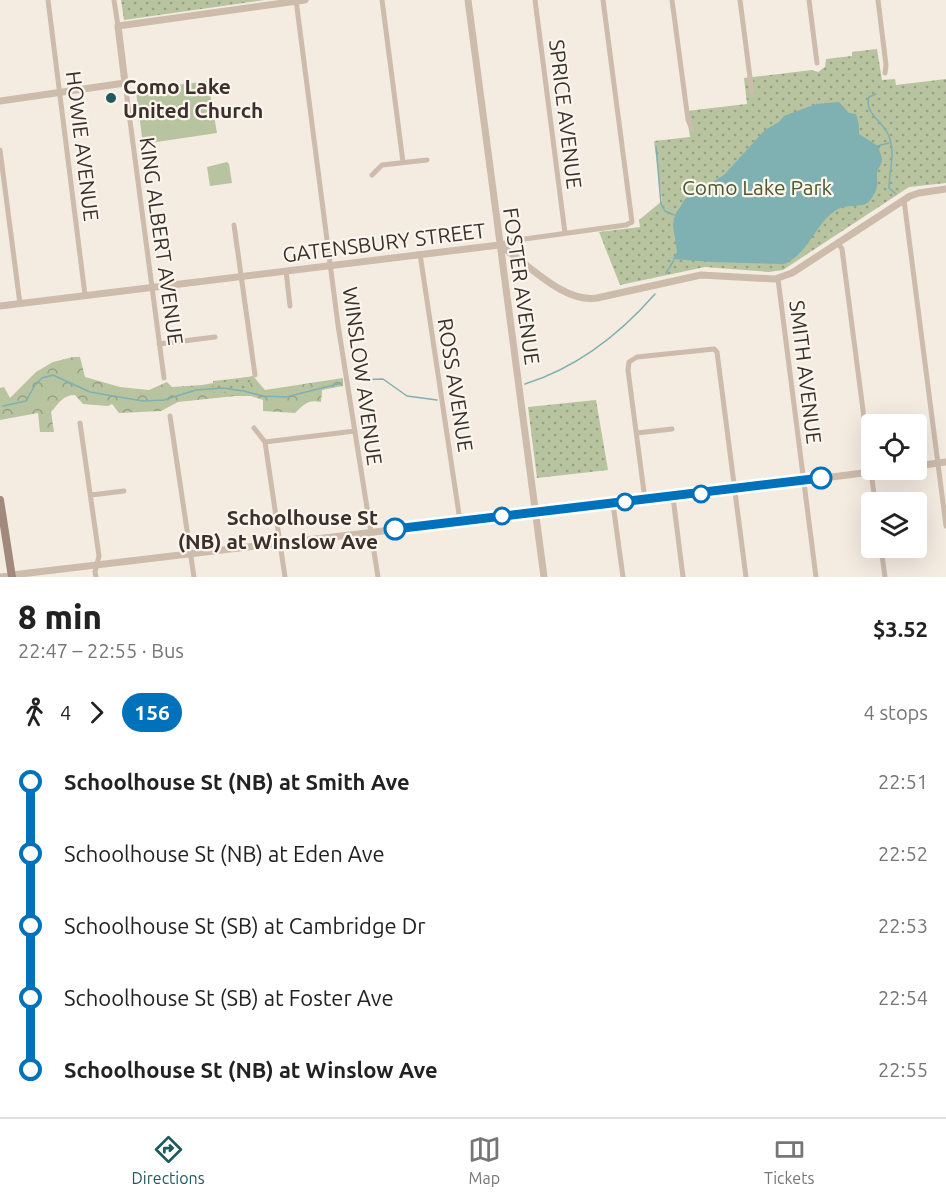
<!DOCTYPE html>
<meta charset="utf-8">
<style>
body{margin:0;font-family:Ubuntu,sans-serif;background:#f2f2f2;color:#222;height:100vh;display:flex;flex-direction:column;font-size:22px;white-space:nowrap}
*{box-sizing:border-box;margin:0}
p{font-size:20px;color:#767676}
.icon{flex:none;width:33px;height:33px;fill:none;stroke:currentColor;stroke-width:2;stroke-linecap:round;stroke-linejoin:round}
.map{position:relative;height:577px;overflow:hidden}
.sheet{display:flex;flex-direction:column;background:#fff;flex:1}
.sheet>*{flex:none}
.badge{padding:0 12px;border-radius:20px;font-size:21px;line-height:39px}
.tools{position:absolute;left:861px;top:414px;display:grid;gap:12px}
.tools a{display:grid;place-items:center;width:66px;height:66px;border-radius:6px;background:#fff;box-shadow:0 6px 24px #0002;font-size:30px}
.map>.badge{position:absolute;translate:-50% -50%;box-shadow:0 0 0 3px #fff}
.legs{display:flex;align-items:center;gap:9px;height:66px;padding:0 18px;font-size:20px}
.legs p{margin-inline-start:auto}
.head{display:flex;align-items:center;justify-content:space-between;height:102px;padding:0 18px}
h1{font-size:33px;font-weight:800;line-height:45px}
ul{padding:0 18px;list-style:none}
li{display:flex;align-items:center;gap:21px;height:72px;font-size:22px}
li i{display:grid;place-items:center;width:9px;height:100%;margin:0 8px;background:currentColor}
li i::after{content:'';width:15px;height:15px;margin:-8px;border:4px solid;border-radius:50%;background:#fff}
li p{margin-inline-start:auto}
li:first-child i{background:linear-gradient(#0000 50%,currentColor 0)}
li:last-child i{background:linear-gradient(currentColor 50%,#0000 0)}
.dock{display:flex;justify-content:space-around;align-items:center;height:84px;border-top:2px solid #e0e0e0;background:#fff;font-size:16px;color:#767676}
.dock a{display:grid;justify-items:center;gap:3px}
.dock .active{color:#1f5a5e}
.map>svg:first-child{display:block}
.forest{fill:url(#forest-crowns)}
.park{fill:url(#park-dots)}
.garden{fill:#b8c4a0}
.water{fill:#7fb0b2}
.lines{fill:none;stroke-linecap:round;stroke-linejoin:round}
.stream{stroke:#7fb0b2;stroke-width:1.5}
.minor{stroke:#cdbbac;stroke-width:5}
.tertiary{stroke:#cdbbac;stroke-width:7}
.secondary{stroke:#a18a7d;stroke-width:8}
.line-1-casing{stroke:#fff;stroke-width:14}
.line-1{stroke:#0072bc;stroke-width:9}
.poi-dot{fill:#1f5a5e;stroke:#fbf5ee;stroke-width:2}
.stop-1-dot{fill:#fff;stroke:#0072bc;stroke-width:3}
.labels{text-anchor:middle;dominant-baseline:central;stroke-width:4.5;stroke-linejoin:round;paint-order:stroke}
.poi-label{font-size:21px;font-weight:bold;fill:#3b302b;stroke:#fbf5ee;text-anchor:start}
.street-label{font-size:21px;fill:#3b302b;stroke:#fbf5ee}
.park-label{font-size:21px;fill:#4a5a2e;stroke:#fbf5ee}
.stop-label{font-size:21px;font-weight:bold;fill:#3b302b;stroke:#fbf5ee;text-anchor:end}
</style>
<div class="map">
<svg width="946" height="577" viewBox="0 0 946 577">
<defs>
<pattern id="forest-crowns" width="20" height="18" patternUnits="userSpaceOnUse" patternTransform="scale(1.5)"><rect width="20" height="18" fill="#b8c4a0"/><path d="M2 6a3 3 0 1 1 6 0M12 15a3 3 0 1 1 6 0" fill="none" stroke="#97a083"/></pattern>
<pattern id="park-dots" width="8" height="8" patternUnits="userSpaceOnUse" patternTransform="scale(1.5)"><rect width="8" height="8" fill="#b8c4a0"/><path d="M2 2h.1M6 6h.1" fill="none" stroke="#97a083" stroke-width="1.8" stroke-linecap="round"/></pattern>
</defs>
<rect width="100%" height="100%" fill="#f4ebe1"/>
<!-- forest -->
<path class="forest" d="M73 357H80L85 377 120 387 149 390 167 382 172 387 202 385 253 376 265 390 343 378V386L322 390 321 402C309 399 304 404 295 413L263 411V400L251 396H235L178 402 161 411 119 413 112 404 108 406 83 404 75 395C63 395 59 403 51 412L54 432H40L38 413 0 420V388L4 387 10 398 36 372 53 362Z"/>
<!-- park -->
<path class="park" d="M121 0H265L124 20Z
M877 49 882 80 895 79 896 85 946 79V183L909 187 783 270 769 272 705 267 620 285 599 232 640 227 639 220 662 201 654 141 690 137 686 111 747 104 744 78 812 70 818 72 825 67 826 59 852 56V52Z
M249 377 251 389 214 394 213 381Z
M596 400 608 470 537 478 528 407Z"/>
<!-- garden -->
<path class="garden" d="M208 81 217 133 143 144 136 92 138 90Z
M227 162 229 164 232 183 210 186 207 167Z"/>
<!-- water -->
<path class="water" d="M839 102 849 113 856 114 859 125V134L878 146C879 150 882 156 882 160 882 164 878 168 877 173 877 185 879 186 872 198 865 210 849 203 838 209 815 222 810 253 784 264L712 262 673 259 677 252 673 225 675 215 685 199 724 175 765 130 779 122 784 116 816 104Z"/>
<g class="lines">
<!-- stream -->
<path class="stream" d="M876 94 869 97C864 112 881 121 887 132 897 151 889 169 889 188L896 194
M656 146 661 204 665 211 674 215
M877 146 889 143
M666 273 674 260
M357 380 383 379 407 396 437 400
M525 384C576 368 620 334 655 294
M3 406 26 401 35 385 42 378 53 375 90 392 143 401 164 400 196 390 223 388 244 391 263 396 286 397 342 383"/>
<!-- minor -->
<path class="minor" d="M48 0 85 295
M114 0 118 26
M296 0 338 325 378 577
M382 0 403 162
M535 0 565 233
M672 0 688 120 692 129
M740 0 752 93
M809 0 817 63
M878 0 886 65 885 73
M125 83 164 378
M0 150 20 304
M372 175 382 165 427 160
M904 200 946 526
M234 225 255 375
M838 243 842 249 875 502
M499 245 510 241 626 225 632 222 603 0
M420 254 460 521
M286 271 290 306
M778 279 816 577
M159 344 215 337
M714 349 717 352 746 577
M170 416 194 577
M80 423 99 556 95 572 96 577
M254 428 265 442 355 431
M637 433 672 429
M265 442 285 577
M91 495 124 491
M673 497 683 577
M645 500 628 370 629 362 637 357 714 349
M613 504 623 577
M881 548 885 577
M0 576 12 575"/>
<!-- tertiary -->
<path class="tertiary" d="M468 0 544 577
M0 101 125 83 118 26 305 0
M0 306 499 245C528 263 562 303 597 298L701 275 775 279 792 273 910 196 919 193 946 189
M916 466 946 462
M12 575 704 493 887 470"/>
<!-- secondary -->
<path class="secondary" d="M0 500 12 577"/>
</g>
<g class="lines">
<!-- line-1 casing -->
<g class="line-1-casing">
<path id="line-1" d="M395 529 821 478"/>
</g>
<!-- line-1 -->
<use href="#line-1" class="line-1"/>
</g>
<!-- markers -->
<circle class="poi-dot" cx="111" cy="98" r="6"/>
<g class="stop-1-dot">
<circle cx="821" cy="478" r="10"/>
<circle cx="701" cy="494" r="8"/>
<circle cx="625" cy="502" r="8"/>
<circle cx="502" cy="516" r="8"/>
<circle cx="395" cy="529" r="10"/>
</g>
<g class="labels">
<!-- poi labels -->
<g class="poi-label">
<text x="123" y="86">Como Lake<tspan x="123" dy="24">United Church</tspan></text>
</g>
<!-- street labels -->
<g class="street-label">
<text transform="translate(566 114) rotate(83)">SPRICE AVENUE</text>
<text transform="translate(83 146) rotate(83)">HOWIE AVENUE</text>
<text transform="translate(162 241) rotate(82)">KING ALBERT AVENUE</text>
<text transform="translate(384 242) rotate(-7)">GATENSBURY STREET</text>
<text transform="translate(522 286) rotate(82)">FOSTER AVENUE</text>
<text transform="translate(806 372) rotate(83)">SMITH AVENUE</text>
<text transform="translate(363 376) rotate(82)">WINSLOW AVENUE</text>
<text transform="translate(456 385) rotate(81)">ROSS AVENUE</text>
</g>
<!-- park labels -->
<g class="park-label">
<text x="757" y="187">Como Lake Park</text>
</g>
<!-- stop labels -->
<g class="stop-label">
<text x="378" y="517">Schoolhouse St<tspan x="378" dy="24">(NB) at Winslow Ave</tspan></text>
</g>
</g>
</svg>
<div class="tools">
<a><svg class="icon" aria-label="locate" viewBox="0 0 24 24"><circle cx="12" cy="12" r="6"/><path d="M12 2v4M12 18v4M2 12h4M18 12h4"/></svg></a>
<a><svg class="icon" aria-label="layers" viewBox="0 0 24 24"><path d="M12 4l9 5-9 5-9-5zM3 14l9 5 9-5"/></svg></a>
</div>
</div>
<section class="sheet">
<div class="head"><div><h1>8 min</h1><p>22:47 – 22:55 · Bus</p></div><b>$3.52</b></div>
<div class="legs"><svg class="icon" aria-label="walk" viewBox="0 0 24 24"><circle cx="13" cy="4" r="2"/><path d="M13 8l-2 6 4 7M11 14l-3 7M7 12l3-4h3l4 4"/></svg>4<svg class="icon" aria-label="forward" viewBox="0 0 24 24"><path d="M9 5l7 7-7 7"/></svg><b class="badge" style="background:#0072bc;color:#fff">156</b><p>4 stops</p></div>
<ul>
<li><i style="color:#0072bc"></i><b>Schoolhouse St (NB) at Smith Ave</b><p>22:51</p></li>
<li><i style="color:#0072bc"></i><span>Schoolhouse St (NB) at Eden Ave</span><p>22:52</p></li>
<li><i style="color:#0072bc"></i><span>Schoolhouse St (SB) at Cambridge Dr</span><p>22:53</p></li>
<li><i style="color:#0072bc"></i><span>Schoolhouse St (SB) at Foster Ave</span><p>22:54</p></li>
<li><i style="color:#0072bc"></i><b>Schoolhouse St (NB) at Winslow Ave</b><p>22:55</p></li>
</ul>
</section>
<nav class="dock">
<a class="active"><svg class="icon" aria-label="directions" viewBox="0 0 24 24"><path d="M12 3l9 9-9 9-9-9zM9 14v-3h6M13 9l2 2-2 2"/></svg>Directions</a>
<a><svg class="icon" aria-label="map" viewBox="0 0 24 24"><path d="M3 6l6-2 6 2 6-2v14l-6 2-6-2-6 2zM9 4v14M15 6v14"/></svg>Map</a>
<a><svg class="icon" aria-label="tickets" viewBox="0 0 24 24"><path d="M3 7h18v10H3zM15 7v10"/></svg>Tickets</a>
</nav>
